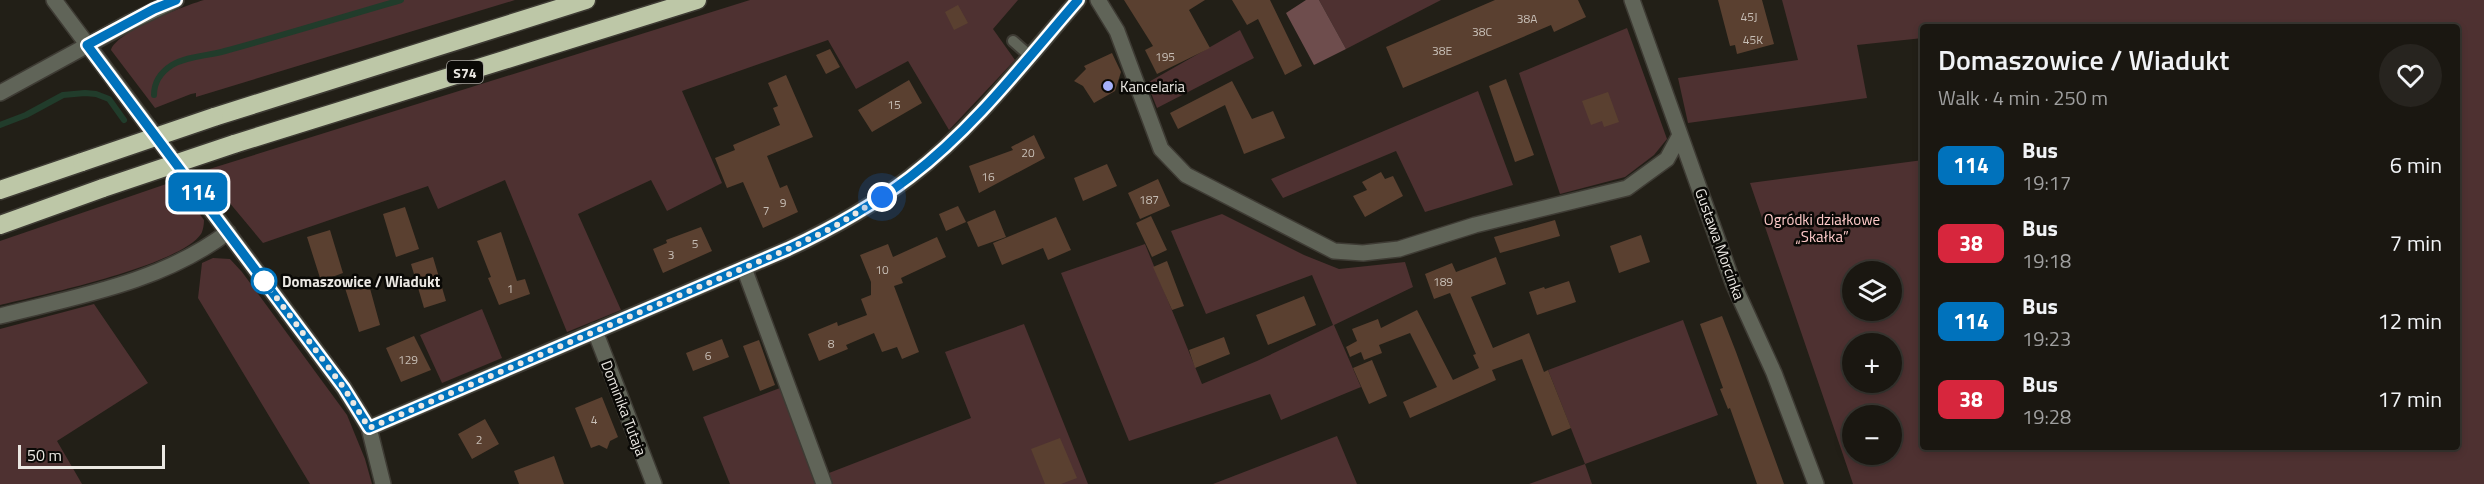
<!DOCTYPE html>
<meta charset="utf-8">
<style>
body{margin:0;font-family:"Titillium Web",sans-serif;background:#27241f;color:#f1f3f6;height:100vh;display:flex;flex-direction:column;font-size:22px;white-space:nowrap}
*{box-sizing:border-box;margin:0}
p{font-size:20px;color:#9f9f9f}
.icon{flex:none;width:33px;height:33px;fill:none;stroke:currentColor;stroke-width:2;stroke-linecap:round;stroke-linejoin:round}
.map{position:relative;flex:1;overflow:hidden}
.sheet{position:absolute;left:1920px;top:24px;width:540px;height:426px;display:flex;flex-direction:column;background:#1a1711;border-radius:6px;box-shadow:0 3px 9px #0003,0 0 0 2px #383631}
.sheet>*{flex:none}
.badge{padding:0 12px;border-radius:9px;font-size:21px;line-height:39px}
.fabs{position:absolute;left:1842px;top:261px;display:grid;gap:12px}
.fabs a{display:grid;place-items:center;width:60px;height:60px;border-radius:50%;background:#1a1711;box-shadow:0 3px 9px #0003,0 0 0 2px #383631;font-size:30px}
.scale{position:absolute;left:18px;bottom:15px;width:147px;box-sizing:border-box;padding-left:6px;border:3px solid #ebe8e3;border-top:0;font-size:16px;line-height:21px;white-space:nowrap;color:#ebe8e3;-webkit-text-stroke:4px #0a0906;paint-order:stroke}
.you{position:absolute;width:30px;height:30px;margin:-15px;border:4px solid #fff;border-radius:50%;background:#1a73e8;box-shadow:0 0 0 9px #1a73e833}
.map>.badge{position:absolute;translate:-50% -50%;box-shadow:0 0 0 3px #fff}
.round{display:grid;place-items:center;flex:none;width:63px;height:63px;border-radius:32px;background:#27241f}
.head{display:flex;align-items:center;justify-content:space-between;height:102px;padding:0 18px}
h1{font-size:28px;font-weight:600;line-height:45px}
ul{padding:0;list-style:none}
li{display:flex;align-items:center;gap:18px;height:78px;padding:0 18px}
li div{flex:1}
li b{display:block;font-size:22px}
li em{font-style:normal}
li .badge{min-width:66px;font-weight:700;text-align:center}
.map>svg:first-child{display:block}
.green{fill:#4e3131;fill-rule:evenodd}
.forest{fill:#6e4d4d}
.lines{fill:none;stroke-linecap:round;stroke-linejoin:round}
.stream{stroke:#213c2b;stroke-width:6}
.building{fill:#5a4030}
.service-casing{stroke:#3e3b34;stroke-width:14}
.minor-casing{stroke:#3e3b34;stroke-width:18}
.tertiary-casing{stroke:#3e3b34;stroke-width:18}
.motorway-casing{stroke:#3e3b34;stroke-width:21}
.service{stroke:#606458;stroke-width:10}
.minor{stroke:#606458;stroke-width:15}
.tertiary{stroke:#606458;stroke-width:15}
.motorway{stroke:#bdc7a7;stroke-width:18}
.motorway-bridge-casing{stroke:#3e3b34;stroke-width:21;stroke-linecap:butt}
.motorway-bridge{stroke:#bdc7a7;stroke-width:18}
.line-casing{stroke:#fff;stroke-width:14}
.line{stroke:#0072bc;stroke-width:9}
.walk{stroke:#ebe8e3;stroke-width:6;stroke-dasharray:0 10.8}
.poi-dot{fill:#a5b1fc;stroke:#0a0906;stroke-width:2}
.stop-dot{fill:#fff;stroke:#0072bc;stroke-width:3}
.labels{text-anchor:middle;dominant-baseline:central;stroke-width:5;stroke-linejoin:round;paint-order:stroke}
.number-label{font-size:12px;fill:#c7beb6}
.shield{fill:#0a0906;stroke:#a8a5a1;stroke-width:1.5}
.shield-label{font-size:14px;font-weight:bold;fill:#ebe8e3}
.poi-label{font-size:15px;fill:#ebe8e3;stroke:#0a0906;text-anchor:start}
.park-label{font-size:15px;fill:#fdc9c8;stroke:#0a0906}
.street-label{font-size:15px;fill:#ebe8e3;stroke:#0a0906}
.stop-label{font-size:15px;font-weight:bold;fill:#ebe8e3;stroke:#0a0906;text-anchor:start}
</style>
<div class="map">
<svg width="2484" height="484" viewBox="0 0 2484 484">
<rect width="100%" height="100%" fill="#221f17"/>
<!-- green -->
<path class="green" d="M204 0H515L196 97V93L191 94 155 108 111 50C117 31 184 6 204 0Z
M750 0H1018L993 29 1015 60 949 130 908 61 856 89 828 40 682 91 722 183 667 211 651 180 578 214 621 310 567 332 505 180 438 209 428 186 263 243 203 171Z
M1319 0H1441L1346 49Z
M1782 0H2484V484H1853L1750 183 1923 160V447H2457V27H1923V38L1857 45 1867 98 1688 123 1678 78 1798 60ZM1852 272H1892V310H1852ZM1852 344H1892V382H1852ZM1852 416H1892V454H1852Z
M1627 28 1667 139 1654 155 1625 177 1560 194 1519 73Z
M1240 30 1254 58 1157 108 1147 83Z
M1478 91 1513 185 1425 212 1396 151 1283 198 1271 179Z
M175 181 204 220C204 224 203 231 201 234 179 266 41 295 0 305V241Z
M1222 214 1304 255 1339 269 1405 262 1413 287 1334 325 1361 387 1281 420 1270 394 1129 441 1061 273 1145 244 1202 384 1257 361 1333 325 1312 275 1206 314 1171 231Z
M213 258 230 259 242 272 347 415 365 459 372 484H310L198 298 202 263Z
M94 304 148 383 57 441 82 484H0V329Z
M482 309 502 358 442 383 420 335Z
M1683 320 1718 415 1585 464 1592 484H1529L1585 464 1548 370Z
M1024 324 1088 484H833L829 473 971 418 945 352Z
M780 388 816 484H730L703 417Z
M1337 436 1357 484H1213Z"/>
<!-- forest -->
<path class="forest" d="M1306 0H1319L1346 49 1314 65 1286 13Z"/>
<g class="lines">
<!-- stream -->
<path class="stream" d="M154 95C154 82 161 72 172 65 187 56 208 56 225 51 284 35 342 17 401 0
M0 125 26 115 63 95 85 93 96 94 109 99 124 120"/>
</g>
<!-- building -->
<path class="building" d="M1124 0H1205L1189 10 1210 48 1157 74 1145 50 1153 46Z
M1232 0H1270L1302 66 1285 75 1258 19 1247 25Z
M1495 0H1578L1586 17 1554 32 1551 25 1403 88 1386 47Z
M1718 0H1762L1774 44 1737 54 1735 45 1730 46Z
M958 5 968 23 954 30 945 12Z
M830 49 840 67 826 74 816 55Z
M1112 53 1121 72 1115 91 1094 103 1083 86 1074 81 1086 69 1084 66Z
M786 75 813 137 767 156 780 188 787 185 798 212 763 228 743 182 727 188 715 158 735 150 733 145 780 125 773 108 778 106 768 83Z
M1506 79 1534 155 1515 162 1489 86Z
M909 80 922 103 872 132 858 110Z
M1232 81 1252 119 1273 111 1285 138 1244 154 1225 105 1178 129 1170 113Z
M1608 92 1619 122 1604 127 1602 121 1591 125 1582 101Z
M1034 135 1045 158 979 193 969 166 1013 150 1011 147Z
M1107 164 1117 186 1083 201 1074 178Z
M1381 172 1385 179 1393 176 1403 196 1365 217 1353 196 1367 190 1362 182Z
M1158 179 1170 206 1140 219 1128 193Z
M958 206 966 222 946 231 939 214Z
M405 207 419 249 396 257 383 214Z
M995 210 1006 237 978 247 967 222Z
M1151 216 1167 250 1152 257 1136 223Z
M1056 217 1071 250 1048 260 1043 248 1002 265 993 243Z
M1555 220 1560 236 1500 253 1494 237Z
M701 227 712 251 663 273 653 249 667 243 666 240Z
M330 230 343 273 321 281 307 237Z
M501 232 517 281 525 279 530 294 499 305 488 278 491 277 477 241Z
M1641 235 1650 262 1619 273 1610 246Z
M937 237 946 257 901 278 903 283 894 286 919 352 902 359 897 347 882 352 874 333 846 345 848 349 819 361 808 334 837 322 838 326 867 315 861 299 871 295V282L860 255 888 244 893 257Z
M433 257 446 301 424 308 411 264Z
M1496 257 1506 284 1471 297 1493 348 1529 333 1544 372 1548 370 1571 428 1552 436 1522 359 1492 370 1496 380 1410 418 1403 402 1437 387 1410 333 1379 345 1382 353 1364 360 1361 352 1350 357 1346 347 1357 341 1352 329 1378 319 1381 328 1417 310 1453 380 1479 368 1473 355 1476 354 1450 293 1434 299 1425 274 1452 263 1456 272Z
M1167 261 1184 306 1172 310 1153 267Z
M368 281 380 325 359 332 345 288Z
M1569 281 1576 302 1537 315 1529 292 1544 287 1545 289Z
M1304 296 1316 325 1268 345 1256 315Z
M1722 316 1736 352 1784 484H1757L1730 408 1728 409 1720 389 1723 388 1700 324Z
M414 336 431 370 401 382 386 348Z
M1224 337 1230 354 1195 368 1189 350Z
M722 339 729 357 693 371 686 353Z
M759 340 775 385 760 391 743 346Z
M1372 360 1387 396 1369 404 1353 368Z
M602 397 618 437 610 441 607 449 599 445 591 448 575 408Z
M485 419 499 444 472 459 458 434Z
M1060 438 1077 478 1061 484H1045L1031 449Z
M554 456 564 484H519L514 471Z"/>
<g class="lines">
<!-- service casing -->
<g class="service-casing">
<path id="service" d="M1013 41 1030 56"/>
</g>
<!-- minor casing -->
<g class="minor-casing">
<path id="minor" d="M1098 0 1117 31 1161 149 1186 175 1334 251 1363 253 1399 249 1475 225 1627 188 1667 159 1680 135
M1632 0 1733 283 1774 373 1816 484
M744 268 824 484
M0 316C79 296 162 282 228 232
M595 331 654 484"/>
</g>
<!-- tertiary casing -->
<g class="tertiary-casing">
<path id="tertiary" d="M54 0 344 388 369 428 383 484
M0 93 130 22 176 0
M369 428 788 249C831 229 872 206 910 177 975 127 1025 61 1078 0"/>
</g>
<!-- motorway casing -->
<g class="motorway-casing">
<path id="motorway" d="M214 117 586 0
M234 144 697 0
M0 190 82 162
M0 225 103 188"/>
</g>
<!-- service -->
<use href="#service" class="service"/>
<!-- minor -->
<use href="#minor" class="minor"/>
<!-- tertiary -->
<use href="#tertiary" class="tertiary"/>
<!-- motorway -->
<use href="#motorway" class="motorway"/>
<!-- motorway-bridge casing -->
<g class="motorway-bridge-casing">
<path id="motorway-bridge" d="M82 162 214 117
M103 188 234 144"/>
</g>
<!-- motorway-bridge -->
<use href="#motorway-bridge" class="motorway-bridge"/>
</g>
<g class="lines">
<!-- line casing -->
<g class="line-casing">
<path id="line" d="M176 0 154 9 87 45 344 388 369 428 788 249C831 229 872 206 910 177 975 127 1025 61 1078 0"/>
</g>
<!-- line -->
<use href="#line" class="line"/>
<!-- walk -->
<path class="walk" d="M264 281 344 388 369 428 788 249 832 228 882 197"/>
</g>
<!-- markers -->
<circle class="poi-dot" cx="1108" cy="86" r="6"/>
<circle class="stop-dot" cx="264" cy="281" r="12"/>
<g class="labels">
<!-- number labels -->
<g class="number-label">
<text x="1749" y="16">45J</text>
<text x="1527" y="18">38A</text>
<text x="1482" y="31">38C</text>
<text x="1753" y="39">45K</text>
<text x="1442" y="50">38E</text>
<text x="1165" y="56">195</text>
<text x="894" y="104">15</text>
<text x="1028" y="152">20</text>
<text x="988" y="176">16</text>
<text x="1149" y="199">187</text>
<text x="783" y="202">9</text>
<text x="766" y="210">7</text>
<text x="695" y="243">5</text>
<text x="671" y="254">3</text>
<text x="882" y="269">10</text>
<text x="1443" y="281">189</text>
<text x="510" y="288">1</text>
<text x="831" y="343">8</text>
<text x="708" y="355">6</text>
<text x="408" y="359">129</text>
<text x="594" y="419">4</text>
<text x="479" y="439">2</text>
</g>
<!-- shield labels -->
<rect class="shield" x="447" y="61" width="36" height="22" rx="4.5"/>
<g class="shield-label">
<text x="465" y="72">S74</text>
</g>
<!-- poi labels -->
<g class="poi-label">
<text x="1120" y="86">Kancelaria</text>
</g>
<!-- park labels -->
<g class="park-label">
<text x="1822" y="219">Ogródki działkowe<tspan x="1822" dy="17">„Skałka”</tspan></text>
</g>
<!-- street labels -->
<g class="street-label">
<text transform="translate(1720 244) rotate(70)">Gustawa Morcinka</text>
<text transform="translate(624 408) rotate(69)">Dominika Tutaja</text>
</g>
<!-- stop labels -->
<g class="stop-label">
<text x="282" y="281">Domaszowice / Wiadukt</text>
</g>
</g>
</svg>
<div class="fabs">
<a><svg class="icon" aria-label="layers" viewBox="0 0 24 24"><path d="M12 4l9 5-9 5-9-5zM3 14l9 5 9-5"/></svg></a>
<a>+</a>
<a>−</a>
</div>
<div class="scale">50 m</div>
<div class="you" style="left:882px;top:197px"></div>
<b class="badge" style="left:198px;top:192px;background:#0072bc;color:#fff">114</b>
<section class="sheet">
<div class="head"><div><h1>Domaszowice / Wiadukt</h1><p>Walk · 4 min · 250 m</p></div><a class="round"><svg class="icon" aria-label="heart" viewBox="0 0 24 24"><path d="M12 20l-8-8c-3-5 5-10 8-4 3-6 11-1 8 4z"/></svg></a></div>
<ul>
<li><span class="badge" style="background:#0072bc;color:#fff">114</span><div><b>Bus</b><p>19:17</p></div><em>6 min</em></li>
<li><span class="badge" style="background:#d7263d;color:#fff">38</span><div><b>Bus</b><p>19:18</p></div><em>7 min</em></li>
<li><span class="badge" style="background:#0072bc;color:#fff">114</span><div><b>Bus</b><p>19:23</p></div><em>12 min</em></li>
<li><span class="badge" style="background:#d7263d;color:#fff">38</span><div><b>Bus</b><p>19:28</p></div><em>17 min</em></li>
</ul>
</section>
</div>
